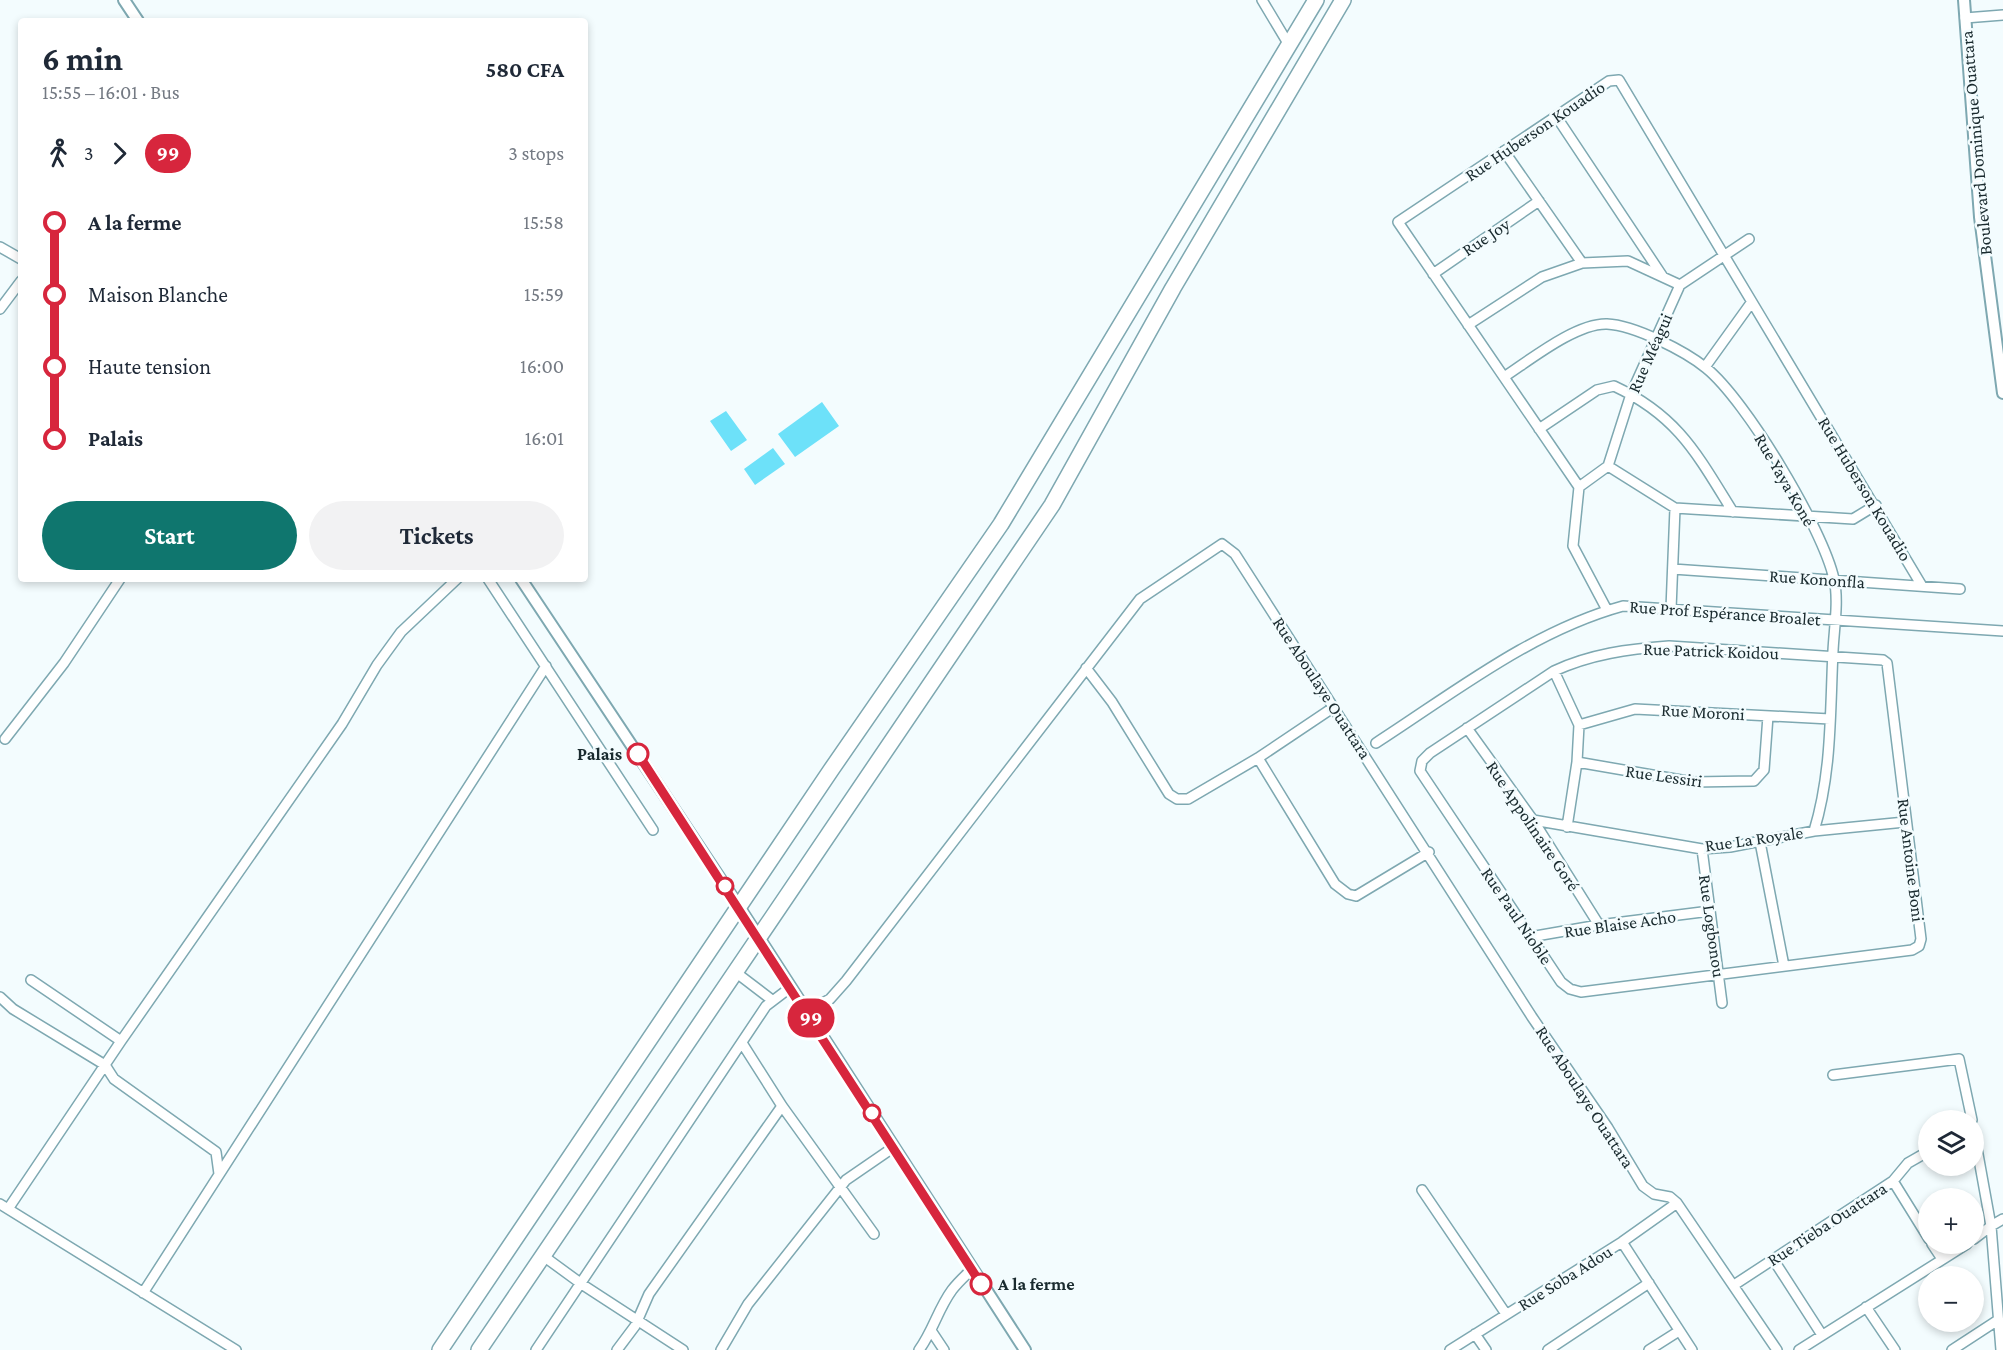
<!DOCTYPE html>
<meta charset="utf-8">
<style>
body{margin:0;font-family:"Crimson Pro",serif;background:#f2f2f3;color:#1f2937;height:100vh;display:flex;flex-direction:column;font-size:22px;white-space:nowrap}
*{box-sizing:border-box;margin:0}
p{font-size:20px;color:#747a83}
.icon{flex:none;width:33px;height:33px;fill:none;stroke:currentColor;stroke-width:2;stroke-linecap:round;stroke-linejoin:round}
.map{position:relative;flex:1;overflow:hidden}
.side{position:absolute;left:18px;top:18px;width:570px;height:564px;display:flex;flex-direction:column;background:#fff;border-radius:6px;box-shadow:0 3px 9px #0003}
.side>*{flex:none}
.badge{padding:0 12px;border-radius:20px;font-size:21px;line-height:39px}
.fabs{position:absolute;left:1918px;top:1110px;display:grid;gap:12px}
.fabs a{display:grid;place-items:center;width:66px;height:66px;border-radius:50%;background:#fff;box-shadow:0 3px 9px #0003;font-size:30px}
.map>.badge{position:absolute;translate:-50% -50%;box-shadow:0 0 0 3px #fff}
.legs{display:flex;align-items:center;gap:9px;height:66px;padding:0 24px;font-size:20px}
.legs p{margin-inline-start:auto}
.overview{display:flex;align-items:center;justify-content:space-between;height:102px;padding:0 24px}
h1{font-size:33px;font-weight:700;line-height:45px}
.button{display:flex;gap:12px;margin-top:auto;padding:12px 24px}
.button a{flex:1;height:69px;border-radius:36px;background:#0f766e;color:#fff;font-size:24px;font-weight:700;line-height:69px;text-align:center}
.button a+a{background:#f2f2f3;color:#1f2937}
ul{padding:0 24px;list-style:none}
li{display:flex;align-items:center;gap:21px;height:72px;font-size:22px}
li i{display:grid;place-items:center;width:9px;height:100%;margin:0 8px;background:currentColor}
li i::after{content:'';width:15px;height:15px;margin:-8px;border:4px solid;border-radius:50%;background:#fff}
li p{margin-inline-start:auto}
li:first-child i{background:linear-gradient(#0000 50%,currentColor 0)}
li:last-child i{background:linear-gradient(currentColor 50%,#0000 0)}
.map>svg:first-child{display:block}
.green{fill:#6de1f9}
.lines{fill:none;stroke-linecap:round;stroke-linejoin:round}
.minor-casing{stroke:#7ea8b1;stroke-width:12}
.tertiary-casing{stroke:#7ea8b1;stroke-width:14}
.trunk-casing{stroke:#7ea8b1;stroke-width:18}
.minor{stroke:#fff;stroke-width:9}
.tertiary{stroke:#fff;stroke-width:10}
.trunk{stroke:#fff;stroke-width:15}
.line-1-casing{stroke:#fff;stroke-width:14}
.line-1{stroke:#d7263d;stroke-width:9}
.stop-1-dot{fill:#fff;stroke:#d7263d;stroke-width:3}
.labels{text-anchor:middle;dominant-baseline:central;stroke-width:5;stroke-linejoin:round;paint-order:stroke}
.street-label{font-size:18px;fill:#1a2b2f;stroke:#f3fcfe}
.stop-label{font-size:18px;font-weight:bold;fill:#1a2b2f;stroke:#f3fcfe;text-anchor:end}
</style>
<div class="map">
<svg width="2003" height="1350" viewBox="0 0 2003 1350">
<rect width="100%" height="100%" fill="#f3fcfe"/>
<!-- green -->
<path class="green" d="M822 402 839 426 795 457 778 434Z
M726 411 747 440 731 451 710 421Z
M773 448 785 464 755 485 744 469Z"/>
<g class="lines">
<!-- minor casing -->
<g class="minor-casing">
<path id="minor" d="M1262 0 1289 45
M1965 18 2003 15
M1556 116 1663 277
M1504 151 1582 263
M0 247 21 259
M1433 274 1539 201
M0 309 21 281
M1468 325 1542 277 1582 263 1628 261 1680 285
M1705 367 1751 303
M1504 377C1530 360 1576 323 1607 324 1634 325 1685 351 1706 368 1746 400 1823 529 1834 579 1839 600 1834 629 1833 651 1830 712 1832 772 1814 831
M1539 429 1597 390 1614 386C1678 416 1697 454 1733 512
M1608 466 1675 508 1671 609
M1579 487 1608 466 1631 394 1680 285 1749 239
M1675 508 1853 519 1876 505
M1673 569 1960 589
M488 579 653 830
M1607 610 1573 546 1579 487 1398 222 1609 81 1619 80 1922 586
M1669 646 1883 660 1887 663 1921 939 1919 946 1912 950 1581 992 1570 989 1561 982 1420 771 1422 761 1430 753 1554 671C1591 654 1628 649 1669 646Z
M1086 668 1112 702 1169 794 1177 799H1188L1258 758 1335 884 1348 894 1356 896 1429 852
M1554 671 1579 725 1577 762 1567 827
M1579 725 1635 709 1830 719
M1467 728 1533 820 1599 925
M5 739 64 663 120 579
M1376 743C1455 692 1532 631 1623 606L2003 631
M1258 758 1334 707
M1577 762 1693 782 1754 781 1764 770 1768 716
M1533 820 1702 849 1730 847 1814 831 1905 822
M1760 842 1784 966
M1702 849 1722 1003
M1530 937 1599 925 1710 911
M734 971 772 1000
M31 980 121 1041
M0 997 13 1009 105 1065 114 1079 216 1152 219 1174
M807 1012 830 999 846 981 1140 599 1222 544 1235 554 1532 1017 1608 1128 1643 1186 1654 1194 1670 1197 1677 1203 1777 1350
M742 1043 782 1106 874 1234
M1833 1075 1959 1059 1972 1120
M1974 1132 1991 1226 2003 1219
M1893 1181 1908 1163 1929 1151
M1422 1190 1506 1314
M0 1204 236 1350
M8 1209 121 1041 342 724 377 665 401 632 457 579
M1974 1239 1991 1226 2001 1350
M1622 1242 1692 1350
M1932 1244 1942 1259
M542 1255 583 1285 683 1350
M1773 1259 1822 1335
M1734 1285 1893 1181 1929 1239
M143 1293 546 666
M1866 1307 1895 1350
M932 1332 944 1350
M1475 1334 1486 1350
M536 1350 766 1006 791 987
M617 1350 635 1326 649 1294 782 1106
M721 1350 748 1304 846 1180 894 1147
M919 1350C933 1331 938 1309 952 1290 958 1282 965 1276 972 1269
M1450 1350 1622 1242 1677 1203
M1548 1350 1649 1283
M1649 1350 1679 1331
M1799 1350 1967 1244
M1952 1350 1998 1320"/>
</g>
<!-- tertiary casing -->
<g class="tertiary-casing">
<path id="tertiary" d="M124 0 138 21
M1964 0 1980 217 2003 393
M521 579 739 907 1025 1350"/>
</g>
<!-- trunk casing -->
<g class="trunk-casing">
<path id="trunk" d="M440 1350 831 770 1001 524 1316 0
M479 1350 1052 505 1173 288 1343 0"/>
</g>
<!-- minor -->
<use href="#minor" class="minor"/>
<!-- tertiary -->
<use href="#tertiary" class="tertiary"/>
<!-- trunk -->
<use href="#trunk" class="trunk"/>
</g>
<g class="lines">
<!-- line-1 casing -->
<g class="line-1-casing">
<path id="line-1" d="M638 754 981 1284"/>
</g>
<!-- line-1 -->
<use href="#line-1" class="line-1"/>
</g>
<!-- markers -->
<g class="stop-1-dot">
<circle cx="638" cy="754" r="10"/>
<circle cx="725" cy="886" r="8"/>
<circle cx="872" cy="1113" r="8"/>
<circle cx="981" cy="1284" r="10"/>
</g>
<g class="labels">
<!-- street labels -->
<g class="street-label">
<text transform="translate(1535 131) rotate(-34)">Rue Huberson Kouadio</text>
<text transform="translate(1976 143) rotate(-95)">Boulevard Dominique Ouattara</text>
<text transform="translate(1486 237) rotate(-34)">Rue Joy</text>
<text transform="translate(1650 353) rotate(-66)">Rue Méagui</text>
<text transform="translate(1785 480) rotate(60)">Rue Yaya Koné</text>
<text transform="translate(1865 489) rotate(59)">Rue Huberson Kouadio</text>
<text transform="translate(1817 579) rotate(4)">Rue Kononfla</text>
<text transform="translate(1725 613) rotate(4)">Rue Prof Espérance Broalet</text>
<text transform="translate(1711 651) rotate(2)">Rue Patrick Koidou</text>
<text transform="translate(1322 688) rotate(57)">Rue Aboulaye Ouattara</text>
<text transform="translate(1703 712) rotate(3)">Rue Moroni</text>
<text transform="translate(1664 776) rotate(8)">Rue Lessiri</text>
<text transform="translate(1533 826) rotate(56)">Rue Appolinaire Goré</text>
<text transform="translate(1754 839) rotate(-8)">Rue La Royale</text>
<text transform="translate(1911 860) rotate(83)">Rue Antoine Boni</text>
<text transform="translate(1517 916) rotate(56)">Rue Paul Nioble</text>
<text transform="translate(1620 924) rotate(-8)">Rue Blaise Acho</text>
<text transform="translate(1712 926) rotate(82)">Rue Logbonou</text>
<text transform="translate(1585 1097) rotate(57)">Rue Aboulaye Ouattara</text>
<text transform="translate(1827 1224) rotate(-33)">Rue Tieba Ouattara</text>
<text transform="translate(1565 1278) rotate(-32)">Rue Soba Adou</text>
</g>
<!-- stop labels -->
<g class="stop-label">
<text x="622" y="754">Palais</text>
<text x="998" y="1284" text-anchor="start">A la ferme</text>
</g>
</g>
</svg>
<div class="fabs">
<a><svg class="icon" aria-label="layers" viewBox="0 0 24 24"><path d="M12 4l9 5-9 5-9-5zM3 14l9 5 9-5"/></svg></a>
<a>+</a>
<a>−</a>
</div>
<b class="badge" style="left:811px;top:1018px;background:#d7263d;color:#fff">99</b>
<section class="side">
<div class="overview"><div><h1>6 min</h1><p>15:55 – 16:01 · Bus</p></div><b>580 CFA</b></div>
<div class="legs"><svg class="icon" aria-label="walk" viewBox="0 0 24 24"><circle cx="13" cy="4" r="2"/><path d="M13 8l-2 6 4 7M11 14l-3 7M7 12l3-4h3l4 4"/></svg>3<svg class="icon" aria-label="forward" viewBox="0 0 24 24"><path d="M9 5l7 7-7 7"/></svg><b class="badge" style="background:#d7263d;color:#fff">99</b><p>3 stops</p></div>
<ul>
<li><i style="color:#d7263d"></i><b>A la ferme</b><p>15:58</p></li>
<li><i style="color:#d7263d"></i><span>Maison Blanche</span><p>15:59</p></li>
<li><i style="color:#d7263d"></i><span>Haute tension</span><p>16:00</p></li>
<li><i style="color:#d7263d"></i><b>Palais</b><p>16:01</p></li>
</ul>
<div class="button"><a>Start</a><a>Tickets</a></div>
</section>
</div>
